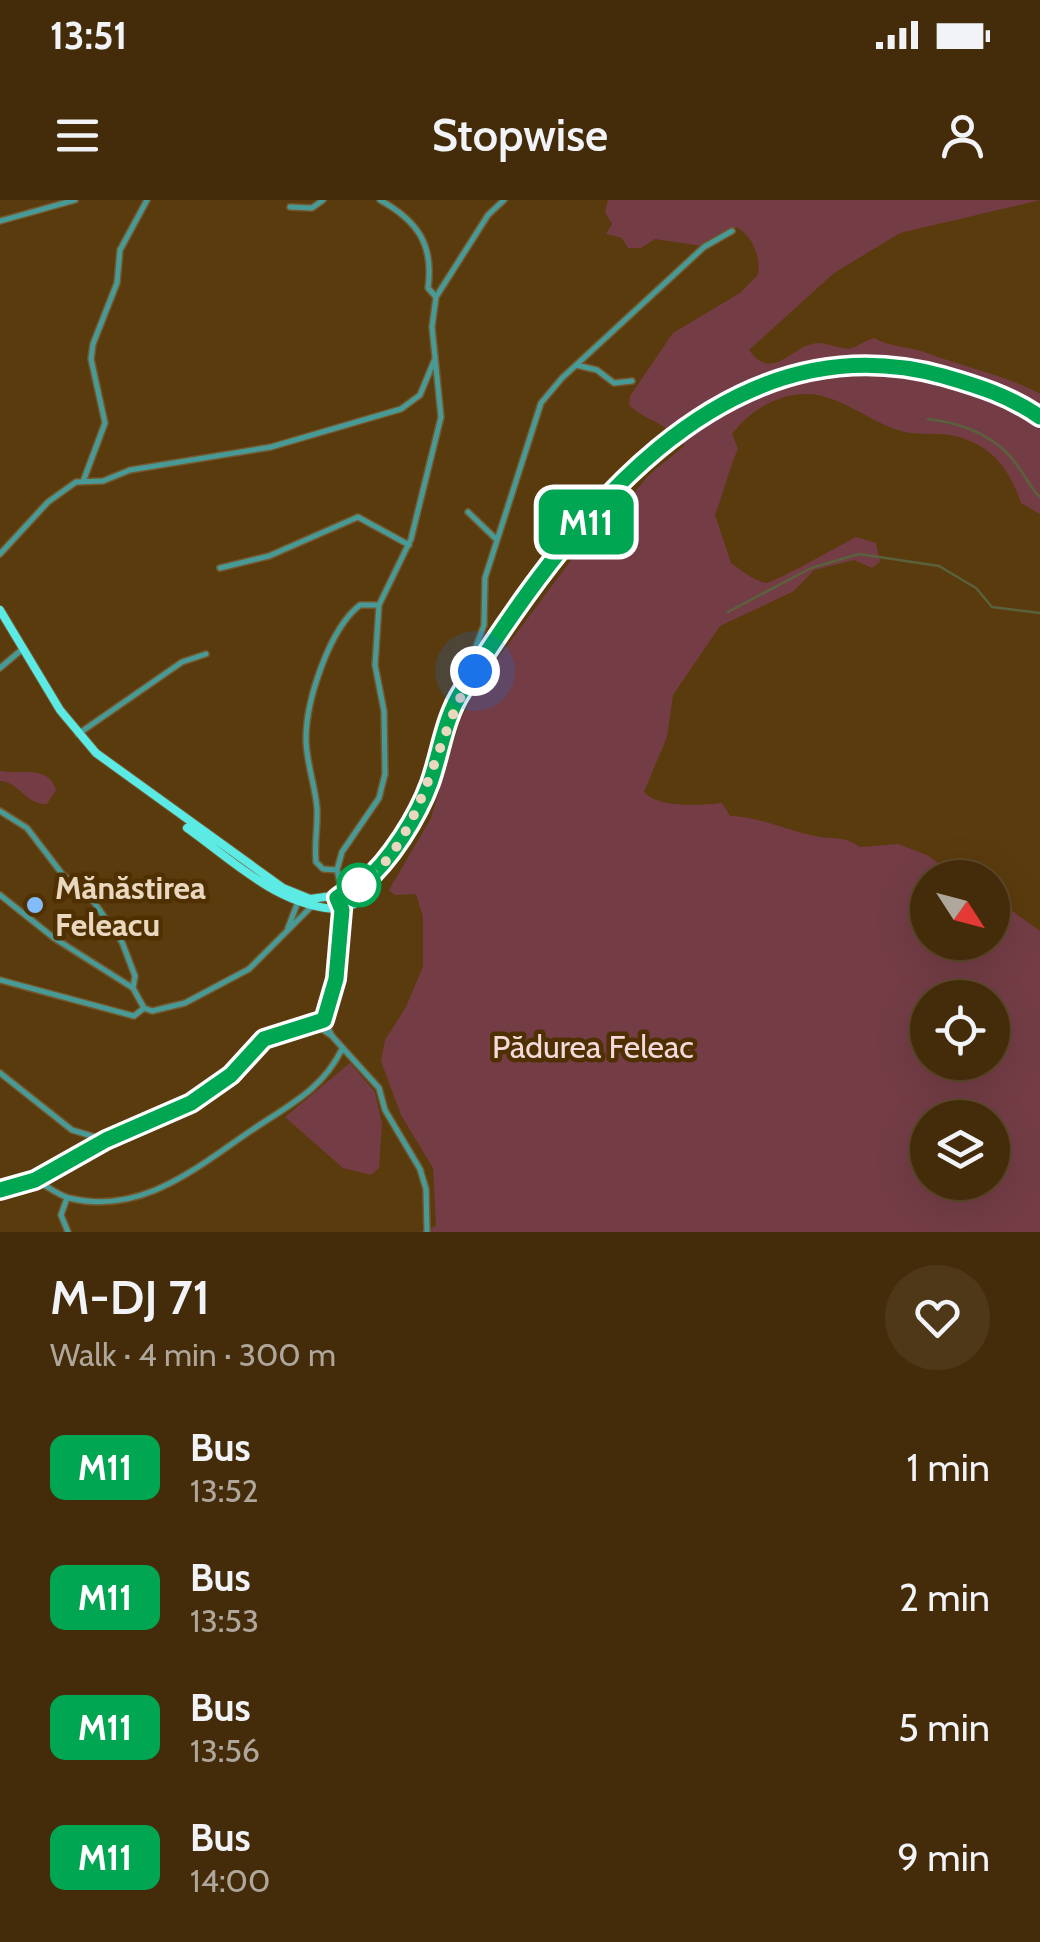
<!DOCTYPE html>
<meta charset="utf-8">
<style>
body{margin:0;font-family:Cabin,sans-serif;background:#4e3818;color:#f1f3f6;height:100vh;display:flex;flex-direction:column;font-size:38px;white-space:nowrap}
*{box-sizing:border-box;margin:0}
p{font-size:32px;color:#afa79c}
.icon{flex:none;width:55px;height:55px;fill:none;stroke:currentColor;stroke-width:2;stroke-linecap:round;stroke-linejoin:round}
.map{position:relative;height:1032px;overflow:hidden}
.drawer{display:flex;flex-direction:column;background:#442c0a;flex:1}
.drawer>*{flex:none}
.badge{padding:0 20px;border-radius:15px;font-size:35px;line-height:65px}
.needle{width:65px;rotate:126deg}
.fabs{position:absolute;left:910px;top:660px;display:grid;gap:20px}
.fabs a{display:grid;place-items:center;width:100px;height:100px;border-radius:50%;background:#442c0a;box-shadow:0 10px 40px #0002,0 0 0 2px #5c482b;font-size:50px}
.you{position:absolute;width:50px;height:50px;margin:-25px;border:8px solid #fff;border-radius:50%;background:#1a73e8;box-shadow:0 0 0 15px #1a73e833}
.map>.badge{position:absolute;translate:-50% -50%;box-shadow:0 0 0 5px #fff}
.round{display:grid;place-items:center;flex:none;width:105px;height:105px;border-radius:52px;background:#4e3818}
.summary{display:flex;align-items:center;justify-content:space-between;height:170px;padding:0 50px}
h1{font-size:48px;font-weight:600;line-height:75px}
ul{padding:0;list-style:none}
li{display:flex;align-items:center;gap:30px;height:130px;padding:0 50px}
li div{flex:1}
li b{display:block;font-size:38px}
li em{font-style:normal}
li .badge{min-width:110px;font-weight:700;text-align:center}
.status{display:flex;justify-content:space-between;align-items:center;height:70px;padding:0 50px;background:#442c0a;direction:ltr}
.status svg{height:28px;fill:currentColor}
header{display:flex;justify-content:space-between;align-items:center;height:130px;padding:0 50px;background:#442c0a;font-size:45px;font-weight:600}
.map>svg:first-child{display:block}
.green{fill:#743d46;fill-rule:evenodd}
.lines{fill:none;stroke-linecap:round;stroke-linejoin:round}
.stream{stroke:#5a623c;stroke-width:2.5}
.street-casing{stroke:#74572d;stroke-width:8}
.secondary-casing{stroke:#74572d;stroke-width:9}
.primary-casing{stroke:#74572d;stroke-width:10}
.street{stroke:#489a96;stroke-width:5}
.secondary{stroke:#32cbc5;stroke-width:6}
.primary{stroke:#5ceae4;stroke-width:8}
.line-casing{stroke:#fff;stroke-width:22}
.line{stroke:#00a651;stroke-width:15}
.walk{stroke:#ead7c0;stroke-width:10;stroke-dasharray:0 18}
.stop-dot{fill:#fff;stroke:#00a651;stroke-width:5}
.poi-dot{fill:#82bcfa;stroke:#4f3000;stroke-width:4}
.labels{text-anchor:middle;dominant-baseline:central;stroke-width:9;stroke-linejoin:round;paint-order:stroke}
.poi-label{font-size:32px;font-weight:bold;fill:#ead7c0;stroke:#4f3000;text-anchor:start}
.park-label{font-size:32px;fill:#f5dadd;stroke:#4f3000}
</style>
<div class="status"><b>13:51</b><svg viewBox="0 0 49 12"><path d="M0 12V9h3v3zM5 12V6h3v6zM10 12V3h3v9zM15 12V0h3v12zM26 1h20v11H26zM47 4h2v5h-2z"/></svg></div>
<header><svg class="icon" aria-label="menu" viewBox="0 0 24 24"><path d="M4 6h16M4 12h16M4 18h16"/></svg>Stopwise<svg class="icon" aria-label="person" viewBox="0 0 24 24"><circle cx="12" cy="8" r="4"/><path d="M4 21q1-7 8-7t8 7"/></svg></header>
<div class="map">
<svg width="1040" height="1032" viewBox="0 0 1040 1032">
<rect width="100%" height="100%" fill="#5a3b0d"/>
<!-- green -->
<path class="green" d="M608 0H1040L900 33 834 73 749 150C772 182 791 148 812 144 826 140 838 151 852 148 859 146 866 140 874 138 892 148 909 146 927 153 966 168 1003 174 1040 194V314L1021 303C1010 270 992 245 955 236 937 232 919 236 901 231 857 217 829 182 781 198 761 205 745 217 732 234L738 249C728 271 724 292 715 315L731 363C741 370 754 381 766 383 772 384 844 343 856 337L876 343 880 362 872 368 854 360 814 370 794 391 720 426 673 495 667 537 644 592C659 609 701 605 722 603L730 616C761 617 785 630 815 636 832 640 843 635 860 647L898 644 927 655 957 677 928 678V742H992L993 697 1040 731V1032H419L436 1026 433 968 401 915 381 861 385 840 406 807 423 767V717L416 694 395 695 389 690 431 618 460 521 477 486 575 355 601 332 649 275 684 246C670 223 647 222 629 205L630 196 673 133 740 93 758 75C761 57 753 37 737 27L702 46 655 39 641 48H628L622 38 606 34 612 24 605 12ZM928 798H992V862H928ZM928 918H992V982H928Z
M0 571C22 575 48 564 56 590L47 604C26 605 18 581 0 581Z
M350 863 375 892 382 924 379 968 371 975 343 968 285 917Z"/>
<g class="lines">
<!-- stream -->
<path class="stream" d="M928 219C961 223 996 235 1017 265 1026 276 1029 287 1040 297
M728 412 811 368 859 354 939 366 976 388 992 407 1040 413"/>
<!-- street casing -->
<g class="street-casing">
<path id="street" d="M380 0C418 21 434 45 428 88L436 97
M290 7 312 8 323 0
M0 21 75 0
M576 165 597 170 614 183 632 181
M84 279 105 223 91 159 93 144 117 83 120 50 147 0
M468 312 496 339
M0 354 48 302 76 282 103 281 130 270 271 247 401 209 420 195 434 161
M220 368 269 356 358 317 409 345
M0 468 19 452
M475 471 473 455 484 425 485 378 541 203 562 178 704 47 732 31
M78 534 182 462 206 454
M0 611 27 628 63 675 89 695 122 742 135 776 133 788 144 808 152 811 185 803 249 769 310 708
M337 670 323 669 316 662C314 644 318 626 317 608 315 584 306 562 306 539 306 501 329 429 360 405H379
M342 692 337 670 342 652 379 598 385 574 384 511 375 465 379 405 411 339 441 217 432 127 436 97 488 15 504 0
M0 695 54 738 133 788
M288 728 299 699
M0 780 134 816 144 808
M324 820 332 836 379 888 385 910 420 969 426 989 427 1032
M314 824 332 836
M0 873 72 930 105 940
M35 980C46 985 58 995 69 998 142 1016 197 967 252 930 289 905 322 890 342 849
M67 998 61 1015 68 1032"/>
</g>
<!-- secondary casing -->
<g class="secondary-casing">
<path id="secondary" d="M0 990 35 980 107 940 191 903 231 875 264 839 324 820 335 791 342 710"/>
</g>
<!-- primary casing -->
<g class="primary-casing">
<path id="primary" d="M0 410 60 510 96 553 283 688 310 699 339 695
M187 628C235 662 280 708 340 709
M347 692 354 704 342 710 336 703 339 695C384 678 401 630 426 592
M354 704C361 693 371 686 380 676 396 658 411 636 422 613 440 575 439 529 462 492 563 328 723 114 943 176 978 186 1010 196 1040 217"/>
</g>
<!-- street -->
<use href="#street" class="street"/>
<!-- secondary -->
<use href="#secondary" class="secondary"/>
<!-- primary -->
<use href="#primary" class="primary"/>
</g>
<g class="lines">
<!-- line casing -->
<g class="line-casing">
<path id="line" d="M0 990 35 980 106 940 191 903 231 875 264 839 324 820 336 779 342 710 337 698C345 691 354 690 363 683 390 661 418 616 430 583 441 552 444 519 462 491 566 326 721 115 943 176 978 186 1010 196 1040 217"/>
</g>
<!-- line -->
<use href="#line" class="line"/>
<!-- walk -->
<path class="walk" d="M359 685C424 644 434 534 475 471"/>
</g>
<!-- markers -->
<circle class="stop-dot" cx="359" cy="685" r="20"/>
<circle class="poi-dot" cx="35" cy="705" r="10"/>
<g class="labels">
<!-- poi labels -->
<g class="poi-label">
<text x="55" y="687">Mănăstirea<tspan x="55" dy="37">Feleacu</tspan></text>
</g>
<!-- park labels -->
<g class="park-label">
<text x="593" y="846">Pădurea Feleac</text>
</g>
</g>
</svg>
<div class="fabs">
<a><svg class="needle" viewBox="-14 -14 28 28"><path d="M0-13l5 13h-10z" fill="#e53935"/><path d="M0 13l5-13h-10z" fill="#afa79c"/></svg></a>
<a><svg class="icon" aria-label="locate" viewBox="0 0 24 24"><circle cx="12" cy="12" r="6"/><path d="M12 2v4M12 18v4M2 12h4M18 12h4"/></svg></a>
<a><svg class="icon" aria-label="layers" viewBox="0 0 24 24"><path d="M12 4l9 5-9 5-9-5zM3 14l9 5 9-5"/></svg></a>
</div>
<div class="you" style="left:475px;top:471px"></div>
<b class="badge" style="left:586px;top:322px;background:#00a651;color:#fff">M11</b>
</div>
<section class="drawer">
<div class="summary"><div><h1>M-DJ 71</h1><p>Walk · 4 min · 300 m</p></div><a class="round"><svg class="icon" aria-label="heart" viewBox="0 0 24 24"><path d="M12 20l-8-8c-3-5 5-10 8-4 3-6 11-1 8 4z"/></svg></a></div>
<ul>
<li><span class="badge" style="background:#00a651;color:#fff">M11</span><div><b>Bus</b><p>13:52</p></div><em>1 min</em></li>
<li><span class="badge" style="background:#00a651;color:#fff">M11</span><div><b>Bus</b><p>13:53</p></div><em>2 min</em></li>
<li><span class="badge" style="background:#00a651;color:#fff">M11</span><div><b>Bus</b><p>13:56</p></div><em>5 min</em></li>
<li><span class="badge" style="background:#00a651;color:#fff">M11</span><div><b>Bus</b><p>14:00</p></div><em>9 min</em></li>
</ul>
</section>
